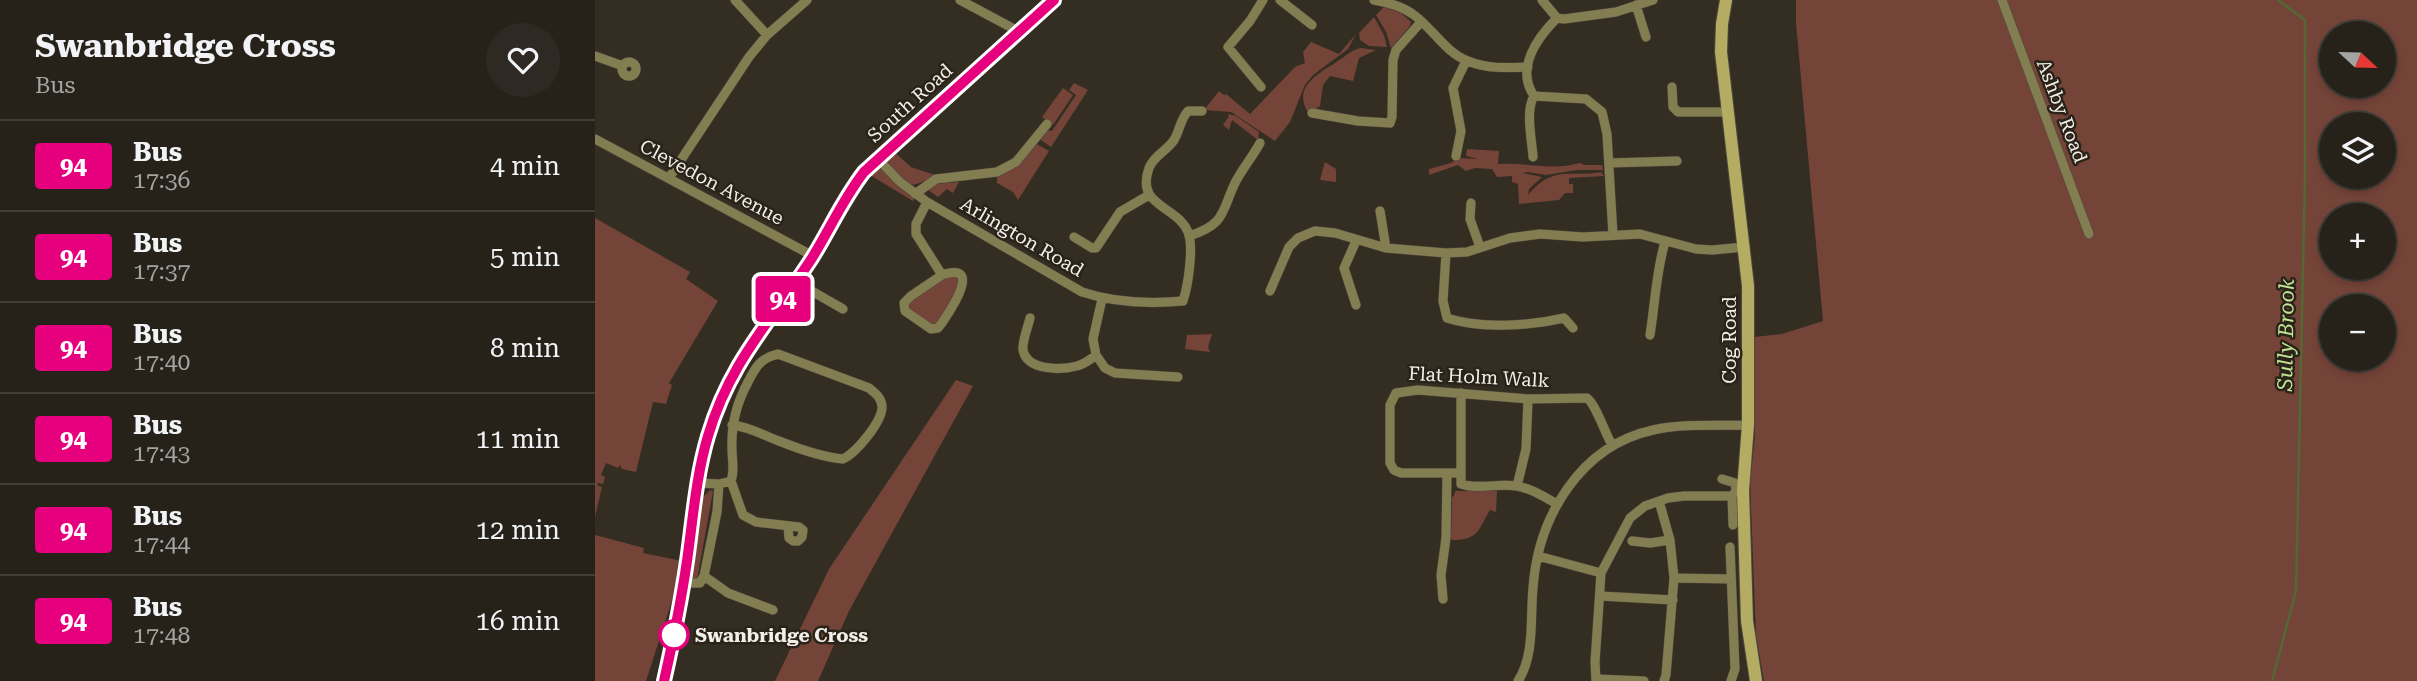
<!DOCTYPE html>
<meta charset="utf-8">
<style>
body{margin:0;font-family:"Roboto Serif",serif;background:#2e2a23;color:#f1f3f6;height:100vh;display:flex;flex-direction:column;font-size:26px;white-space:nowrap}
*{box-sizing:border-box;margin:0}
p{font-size:23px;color:#a4a4a2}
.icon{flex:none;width:38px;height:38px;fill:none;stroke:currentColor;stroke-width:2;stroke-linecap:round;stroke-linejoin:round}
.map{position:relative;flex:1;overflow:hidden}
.details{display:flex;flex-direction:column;background:#26221a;width:595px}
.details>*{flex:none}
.badge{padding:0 14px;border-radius:5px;font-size:24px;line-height:46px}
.needle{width:46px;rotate:112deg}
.fabs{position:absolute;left:1724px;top:21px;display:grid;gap:14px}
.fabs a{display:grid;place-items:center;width:77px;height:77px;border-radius:50%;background:#26221a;box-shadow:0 4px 10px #0003,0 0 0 2px #423f39;font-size:35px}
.map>.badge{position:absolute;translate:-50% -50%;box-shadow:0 0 0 4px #fff}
.round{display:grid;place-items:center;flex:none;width:74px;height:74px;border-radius:37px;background:#2e2a23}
.headline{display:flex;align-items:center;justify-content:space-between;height:119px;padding:0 35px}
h1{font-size:33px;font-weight:700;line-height:52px}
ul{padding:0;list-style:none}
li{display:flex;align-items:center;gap:21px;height:91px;padding:0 35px;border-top:2px solid #423f39}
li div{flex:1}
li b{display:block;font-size:26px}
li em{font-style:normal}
li .badge{min-width:77px;font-weight:700;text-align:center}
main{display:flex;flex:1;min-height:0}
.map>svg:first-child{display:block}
.green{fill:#754439;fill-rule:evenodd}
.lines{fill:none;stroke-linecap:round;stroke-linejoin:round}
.stream{stroke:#536834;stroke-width:2.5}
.street-casing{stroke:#4e483e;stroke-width:10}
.secondary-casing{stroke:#4e483e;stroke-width:14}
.street{stroke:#827e51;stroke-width:9}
.secondary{stroke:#b3ac62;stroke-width:12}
.line-casing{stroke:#fff;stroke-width:16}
.line{stroke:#e6007e;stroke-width:10}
.stop-dot{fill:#fff;stroke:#e6007e;stroke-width:3.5}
.labels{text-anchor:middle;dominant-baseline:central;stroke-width:5;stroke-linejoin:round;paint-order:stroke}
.street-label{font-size:19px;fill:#f3eee7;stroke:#292319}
.stop-label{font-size:19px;font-weight:bold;fill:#f3eee7;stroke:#292319;text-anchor:start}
.water-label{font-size:21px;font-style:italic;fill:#c2e494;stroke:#292319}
</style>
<main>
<section class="details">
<div class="headline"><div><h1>Swanbridge Cross</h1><p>Bus</p></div><a class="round"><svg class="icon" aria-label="heart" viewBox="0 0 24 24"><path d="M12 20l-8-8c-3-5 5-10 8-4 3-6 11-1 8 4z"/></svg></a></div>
<ul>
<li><span class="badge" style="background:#e6007e;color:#fff">94</span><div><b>Bus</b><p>17:36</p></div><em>4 min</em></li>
<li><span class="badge" style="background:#e6007e;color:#fff">94</span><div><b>Bus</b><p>17:37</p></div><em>5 min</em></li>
<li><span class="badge" style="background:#e6007e;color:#fff">94</span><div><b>Bus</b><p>17:40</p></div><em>8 min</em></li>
<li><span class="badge" style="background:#e6007e;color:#fff">94</span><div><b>Bus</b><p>17:43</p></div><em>11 min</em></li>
<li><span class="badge" style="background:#e6007e;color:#fff">94</span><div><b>Bus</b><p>17:44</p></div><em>12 min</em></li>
<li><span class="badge" style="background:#e6007e;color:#fff">94</span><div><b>Bus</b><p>17:48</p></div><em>16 min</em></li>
</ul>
</section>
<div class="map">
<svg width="1822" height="681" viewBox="0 0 1822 681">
<rect width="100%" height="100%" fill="#332d22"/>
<!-- green -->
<path class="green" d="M1201 0H1822V681H1169L1161 635 1155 482 1160 436 1159 337 1187 334 1228 321 1201 23ZM1736 33H1788V86H1736ZM1736 124H1788V177H1736ZM1736 215H1788V268H1736ZM1736 306H1788V359H1736Z
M789 7 806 13 816 22 815 26 796 48 791 32 781 15Z
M779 17 789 35 792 47 774 46 765 40 764 33Z
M761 34 753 49 718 75 710 85 695 122 680 141 636 112 609 110 624 91 629 95 631 94 655 114 700 67 710 63 708 52 716 42 744 54Z
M766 48 781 50 764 58 758 81 735 76 728 85 725 106 718 111H712C697 84 729 71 746 59 753 54 757 50 766 48Z
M479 83 493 90 456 147 446 140V136L451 130 457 131 481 95 474 90Z
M468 88 478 95 458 125 447 117Z
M633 114 641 116 664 132 663 140 637 120 634 130 628 125 634 116Z
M442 144 454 151 423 200 418 192 402 183V175L420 167Z
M872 149 904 151 903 164C932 162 956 171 985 163L989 165H1007L1008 170H982L951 175 932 172 928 173 947 177 934 189 933 195C959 164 975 178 1006 172L1009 176 974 178V184H978V193H970L964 200 924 204 923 184 917 182V176L902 177 897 169 880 168 871 171 863 165 834 175V169L856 163 862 158 883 159 871 156Z
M298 151 316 167 340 175C310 193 312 184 290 161Z
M730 162 741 169V182L725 180Z
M280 168 286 169 319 199 318 201 275 175Z
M364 182 358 193 352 189 343 197 333 190 338 184Z
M0 218 95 272 91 279 123 301 74 383 77 385 71 404 58 402 41 472 27 469 25 465 23 468 11 463 6 475 10 477 8 484 3 483 2 485 7 487 0 517Z
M354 275 363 277 365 284 345 322 339 326 313 310 314 301Z
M617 334 613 347 615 352 590 349 592 335Z
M361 380 378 386 254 611 223 681H180L234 569Z
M115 490 118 491 102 580H97L94 577 106 499Z
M860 491H902L901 512 895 510C883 530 884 540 857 540L856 538 857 497 859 496Z
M0 535 49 548 48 553 87 561 83 582 51 681H0Z"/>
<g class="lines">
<!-- stream -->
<path class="stream" d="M1677 681 1701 591 1710 176V20L1683 0"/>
<!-- street casing -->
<g class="street-casing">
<path id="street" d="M140 0 172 35
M365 0 423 31
M685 0 717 25
M779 0C794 3 807 6 819 15 838 29 851 53 873 61 892 69 913 68 933 67
M947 0 962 18
M1407 0 1494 234
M1041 5 1051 37
M0 56 28 66
M27 69a7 7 0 1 1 14 0a7 7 0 1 1-14 0Z
M666 87 633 47 655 21 668 0
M1077 87 1078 107 1083 112H1133
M939 96 991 99 1007 112 1012 134 1018 235
M717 113 763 121 795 123 797 117 798 60 801 50 826 22
M0 139 218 256
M861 156 866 131 858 88 871 61
M938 157C937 140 930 111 939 96 920 68 943 37 962 18L969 19 1021 12 1058 0
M282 158 305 182 332 202 487 292C520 303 554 304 588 301 593 286 599 247 593 232 582 205 540 207 554 168 559 155 572 151 579 140 585 130 585 120 593 111H607
M1014 163 1082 161
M74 178 154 57 172 35 212 0
M320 194 341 179 402 172 421 162 452 124
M332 202 321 224V234L347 275C389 261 355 311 347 323L343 328 336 329 310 311 309 303 316 296 347 275
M876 203 875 219 885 247
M785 211 791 248
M594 236C632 224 626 211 641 181 648 168 658 156 665 143
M479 237 497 248H501L525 212 554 195
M761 241 749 268 761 305
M851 253 848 301 852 318C885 329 935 326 969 318L978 328
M201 282 248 309
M675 291 694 247 703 238 720 231 740 233 791 248 851 253 872 252 915 238 945 234 988 237 1045 234 1101 249 1117 250 1150 247
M435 318C433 327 427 341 428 350 432 371 466 370 482 366 489 364 495 360 501 355L510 368 520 373 583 377
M1055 335C1060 304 1061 272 1070 242
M501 355 498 339 507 299
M866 393V484C883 490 903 483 921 486 936 488 949 497 962 504
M864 473H806L799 470 795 463V405L801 393 823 390 933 399 992 398C1000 403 1011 435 1017 445
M136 481 148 515 161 522 204 527 208 530 207 537 203 541H198L194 538 193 526
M103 483 124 484 136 481C140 470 137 462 137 449 136 424 141 404 153 382 161 366 166 358 183 354L274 388C280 393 286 397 287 406 288 421 261 453 248 459 226 457 204 449 184 441 168 435 155 427 137 425
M922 486 931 449 933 399
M1137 496 1138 525
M1064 501 1075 540 1079 578 1071 675 1069 681
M1037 541 1055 543 1075 540
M1135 547 1140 669 1136 681
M943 556 1006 573
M109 576 122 512 124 484
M1079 578 1136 579
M89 583H105L109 576 133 593 178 610
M1005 596 1078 600
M848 599 846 575 851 538 852 473
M1002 679 1049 681
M923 681C940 655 935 618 938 588 943 517 985 446 1058 430 1088 423 1122 426 1153 425
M1001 681 1000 662 1006 573 1035 518 1050 506 1073 498 1089 496H1137L1141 491 1140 483 1127 479"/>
</g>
<!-- secondary casing -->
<g class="secondary-casing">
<path id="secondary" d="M1131 0 1127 24 1126 52 1153 286V425L1148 490 1152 621 1161 681
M69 681C79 638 87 595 93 551 99 512 102 473 113 436 135 361 177 321 217 258 235 229 248 199 269 172L459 0"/>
</g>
<!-- street -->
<use href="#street" class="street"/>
<!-- secondary -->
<use href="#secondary" class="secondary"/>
</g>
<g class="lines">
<!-- line casing -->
<g class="line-casing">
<path id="line" d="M69 681C78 641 86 602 92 561 98 519 101 476 113 436 135 361 177 320 217 258 235 229 248 199 269 172L459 0"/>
</g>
<!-- line -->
<use href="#line" class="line"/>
</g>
<!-- markers -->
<circle class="stop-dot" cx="79" cy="635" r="14"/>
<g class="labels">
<!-- street labels -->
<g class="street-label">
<text transform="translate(315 103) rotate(-42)">South Road</text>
<text transform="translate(1467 111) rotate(69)">Ashby Road</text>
<text transform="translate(117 182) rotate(28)">Clevedon Avenue</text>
<text transform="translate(427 237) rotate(30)">Arlington Road</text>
<text transform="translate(1134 340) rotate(-90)">Cog Road</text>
<text transform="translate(884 377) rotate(3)">Flat Holm Walk</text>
</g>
<!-- stop labels -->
<g class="stop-label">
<text x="100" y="635">Swanbridge Cross</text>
</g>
<!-- water labels -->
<g class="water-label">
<text transform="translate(1691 335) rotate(-89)">Sully Brook</text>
</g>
</g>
</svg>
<div class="fabs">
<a><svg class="needle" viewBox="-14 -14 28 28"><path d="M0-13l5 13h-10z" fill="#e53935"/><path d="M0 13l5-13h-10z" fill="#a4a4a2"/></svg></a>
<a><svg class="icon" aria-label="layers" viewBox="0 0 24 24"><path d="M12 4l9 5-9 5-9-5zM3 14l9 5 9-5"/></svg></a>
<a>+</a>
<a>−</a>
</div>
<b class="badge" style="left:188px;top:299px;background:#e6007e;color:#fff">94</b>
</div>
</main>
